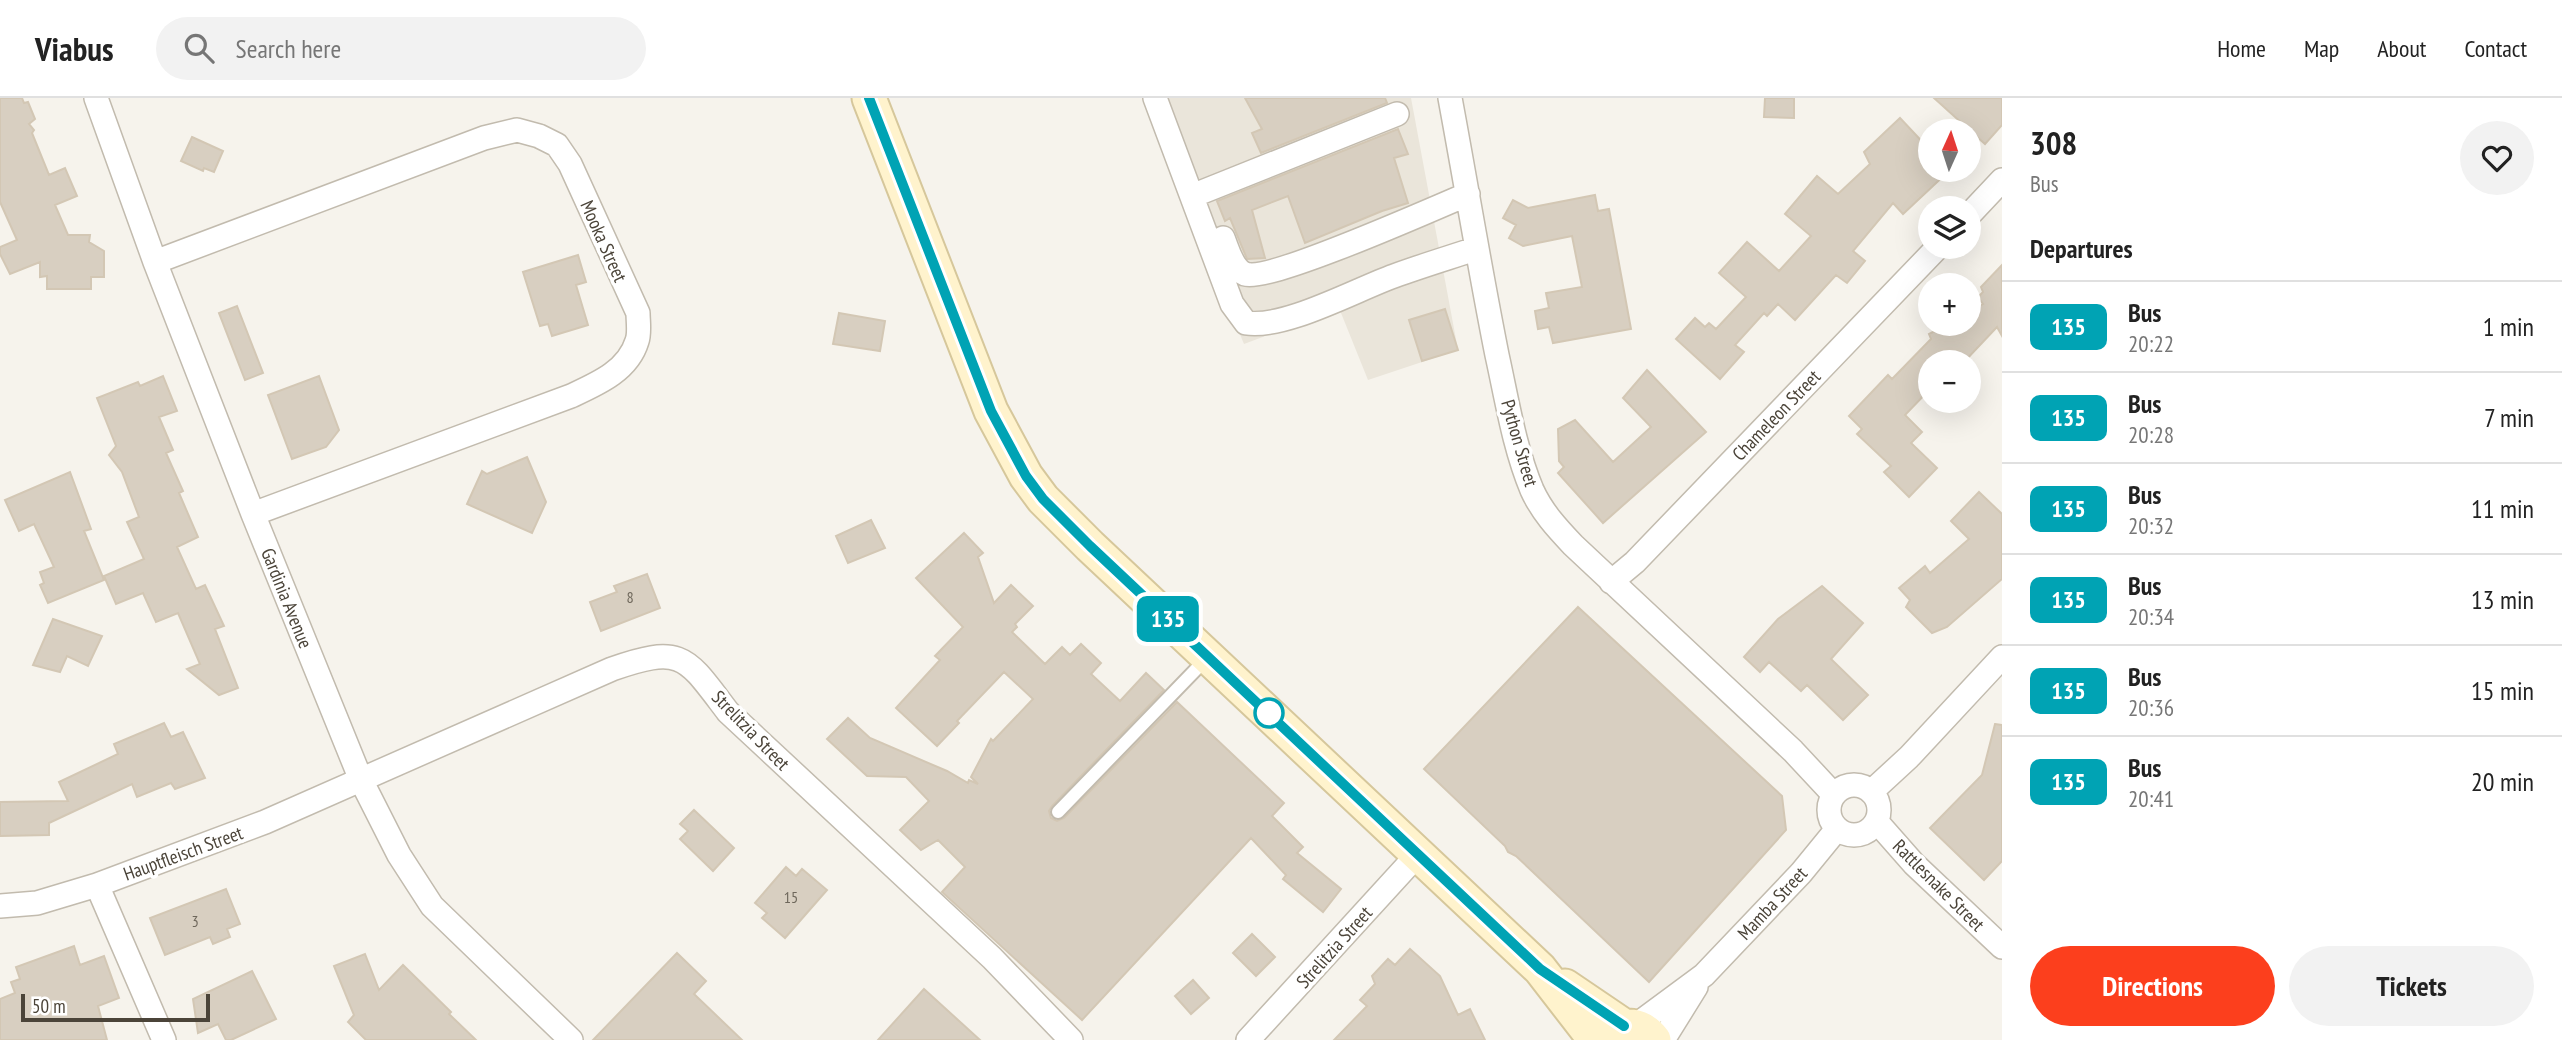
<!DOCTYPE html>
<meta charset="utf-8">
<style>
body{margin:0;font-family:"PT Sans Narrow",sans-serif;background:#f2f2f2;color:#222;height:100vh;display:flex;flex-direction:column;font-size:26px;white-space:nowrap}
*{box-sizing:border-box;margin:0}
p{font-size:23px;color:#767676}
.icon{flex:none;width:38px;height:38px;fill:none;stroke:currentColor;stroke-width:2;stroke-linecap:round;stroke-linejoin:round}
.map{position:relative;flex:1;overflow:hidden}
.details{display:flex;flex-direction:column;background:#fff;width:560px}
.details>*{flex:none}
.badge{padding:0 14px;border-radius:10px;font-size:24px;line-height:46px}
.needle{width:46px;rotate:3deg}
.buttons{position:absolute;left:1918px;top:21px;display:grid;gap:14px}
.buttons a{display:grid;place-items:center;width:63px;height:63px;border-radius:50%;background:#fff;box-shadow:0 7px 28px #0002;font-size:35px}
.scale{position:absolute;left:21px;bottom:18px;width:189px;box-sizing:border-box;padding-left:7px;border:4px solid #4b4439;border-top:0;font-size:19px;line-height:24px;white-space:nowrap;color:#4b4439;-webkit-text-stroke:5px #fff;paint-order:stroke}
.map>.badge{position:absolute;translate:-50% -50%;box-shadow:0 0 0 4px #fff}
h2{padding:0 28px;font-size:26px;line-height:63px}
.round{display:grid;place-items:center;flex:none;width:74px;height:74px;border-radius:37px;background:#f2f2f2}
.head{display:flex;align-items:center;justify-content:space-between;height:119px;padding:0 28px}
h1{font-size:33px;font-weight:800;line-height:52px}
.primary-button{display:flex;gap:14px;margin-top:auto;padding:14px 28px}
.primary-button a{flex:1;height:80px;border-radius:42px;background:#fc3f1d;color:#fff;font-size:28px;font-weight:800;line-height:80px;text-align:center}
.primary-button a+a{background:#f2f2f2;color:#222}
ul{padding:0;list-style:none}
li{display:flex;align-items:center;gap:21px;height:91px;padding:0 28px;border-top:2px solid #e0e0e0}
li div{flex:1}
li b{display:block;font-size:26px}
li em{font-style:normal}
li .badge{min-width:77px;font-weight:700;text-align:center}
header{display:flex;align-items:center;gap:42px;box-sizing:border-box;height:98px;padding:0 35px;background:#fff;border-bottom:2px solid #e0e0e0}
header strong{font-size:33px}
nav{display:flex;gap:38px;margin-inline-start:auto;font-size:24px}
.search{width:490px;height:63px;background:#f2f2f2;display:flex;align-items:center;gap:18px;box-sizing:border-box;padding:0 24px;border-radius:38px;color:#767676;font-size:26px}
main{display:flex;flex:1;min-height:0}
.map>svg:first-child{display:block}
.residential{fill:#eae5da}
.building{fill:#d8cfc1;stroke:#d3c7b4;stroke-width:2}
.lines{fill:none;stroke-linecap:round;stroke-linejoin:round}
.lane-casing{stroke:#c2bbae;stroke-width:16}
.street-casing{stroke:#c2bbae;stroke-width:26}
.secondary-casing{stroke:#d6c79b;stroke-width:37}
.lane{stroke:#fff;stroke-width:12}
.street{stroke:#fff;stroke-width:23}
.secondary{stroke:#fff3cd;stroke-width:33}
.line-casing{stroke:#fff;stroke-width:16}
.line{stroke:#00a3b4;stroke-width:10}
.stop-dot{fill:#fff;stroke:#00a3b4;stroke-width:3.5}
.labels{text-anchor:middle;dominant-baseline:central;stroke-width:7;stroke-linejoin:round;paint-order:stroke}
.number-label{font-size:16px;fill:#6e675b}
.street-label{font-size:19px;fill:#4b4439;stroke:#fff}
</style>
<header>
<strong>Viabus</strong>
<div class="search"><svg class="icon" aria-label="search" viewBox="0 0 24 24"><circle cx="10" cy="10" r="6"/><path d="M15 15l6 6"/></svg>Search here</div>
<nav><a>Home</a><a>Map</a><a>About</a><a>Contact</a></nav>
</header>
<main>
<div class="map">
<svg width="2002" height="942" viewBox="0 0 2002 942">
<rect width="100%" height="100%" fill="#f6f3ec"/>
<!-- residential -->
<path class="residential" d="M1142 0H1411L1458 252 1368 282 1339 210 1244 246Z"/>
<!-- building -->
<path class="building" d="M0 0H22L24 5 28 4 35 21 29 26 34 32 32 35 49 77 65 70 77 98 55 107 68 137H90L89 144 104 153V179H91V191H47V178L40 179V164L10 176 0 156V149L17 142 0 104Z
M1245 0H1385L1387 5 1261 55 1252 35 1262 31Z
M1765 0H1794V20L1764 19Z
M1934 0H2002V27L1985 46Z
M1900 20 1930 52V72H1950L1903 116 1893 105 1853 153 1865 163 1847 185 1836 177 1795 222 1778 206 1767 218 1764 215 1735 247 1744 254 1720 281 1676 241 1695 220 1705 229 1709 225 1716 231 1746 199 1719 175 1747 144 1779 173 1811 138 1785 116 1817 78 1838 96 1870 66 1864 54Z
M1398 31 1408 56 1394 60 1408 105 1382 113 1305 145 1288 98 1252 112 1265 160 1247 161 1230 120 1225 123 1217 103Z
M192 39 223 53 214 74 204 70 203 73 181 63Z
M1595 97 1598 113 1609 111 1631 231 1553 245 1549 229 1538 231 1535 213 1549 210 1546 195 1582 189 1572 138 1523 148 1509 140 1516 127 1503 120 1513 102 1528 110Z
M578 157 586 184 576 187 588 227 552 238 548 226 540 228 523 174Z
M2002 167V238L1997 229 1964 264H1930V291L1905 317 1922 334 1911 345 1937 370 1909 399 1884 374 1891 368 1857 336 1862 331 1849 318 1888 277 1892 281 1931 241 1929 236 1948 226H1969V214L1983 206 1978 199 1983 194 1981 189Z
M237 208 263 275 245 282 219 215Z
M1445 211 1458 252 1422 263 1409 222Z
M839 215 885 223 880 253 833 246Z
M1647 272 1706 334 1603 425 1558 375 1564 369 1559 363 1558 331 1575 322 1613 364 1651 329 1623 300Z
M163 278 177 313 159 319 173 352 166 355 183 393 179 395 198 439 177 449 196 491 205 487 224 528 215 531 238 590 219 597 187 571 200 566 178 515 156 524 143 495 116 506 104 478 144 461 127 424 139 419 122 374 109 357 116 348 97 300 138 284 140 288Z
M319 278 339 332 326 349 292 361 268 297Z
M527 359 546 404 532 435 467 406 482 373 487 376Z
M70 374 91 431 84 433 104 482 48 505 40 487 44 485 40 474 54 469 34 426 19 433 5 402Z
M1979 394 2002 416V481L1947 529 1932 535 1906 509 1910 502 1899 490 1925 468 1930 475 1969 441 1951 423Z
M871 422 885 450 848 465 836 438Z
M964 435 983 455 978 459 994 505 1011 487 1033 508 1015 526 1017 529 1012 534 1045 566 1062 549 1070 557 1081 546 1101 565 1091 576 1120 603 1146 575 1164 592 1052 708 1049 713 1051 720 1057 723 1064 720 1177 604 1284 705 1272 718 1303 749 1297 755 1341 791 1323 814 1283 781 1286 777 1251 740 1082 922 942 794 965 769 938 742 921 752 900 732 929 703 906 679 867 678 827 641 848 620 870 640 947 673 968 685 969 682 978 686 971 679 991 641 993 643 1033 601 1004 574 957 623 959 625 937 648 896 610 940 562 935 558 963 529 916 480Z
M647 476 660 510 601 533 590 504 617 494 614 488Z
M1822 488 1863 525 1831 561 1868 597 1843 622 1807 587 1801 593 1769 564 1760 574 1744 559 1778 521Z
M1578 509 1782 698 1786 732 1649 884 1516 758 1508 754 1505 748 1424 671Z
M53 521 102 538 88 568 67 558 60 574 33 567Z
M164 625 171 639 183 634 205 680 175 691 171 685 137 699 132 686 49 725V737L0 738V704L68 703 59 684 118 656 114 646Z
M1995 626 2002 627V763L1984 782 1930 730 1982 677Z
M694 712 734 750 713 773 680 741 688 733 680 726Z
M786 769 796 778 802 771 827 792 785 840 762 820 767 815 755 805Z
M226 791 240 826 227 831 230 839 213 846 210 839 165 857 150 820Z
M1252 836 1275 859 1256 878 1233 855Z
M74 848 80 867 104 858 119 900 98 908 107 942H0V901L15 895 11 884 20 881 16 869Z
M1410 851 1440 878 1458 917 1470 911 1485 942H1334L1367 908 1360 902 1375 886 1372 878 1388 861 1395 867Z
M677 855 706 883 694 896 742 942H593Z
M365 856 379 892 403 867 451 914 449 916 476 942H366L348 924 354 917 334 868Z
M252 873 276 921 231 942H226L218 926 198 935 193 901Z
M1193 882 1209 900 1191 916 1175 898Z
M924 891 980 942H878Z"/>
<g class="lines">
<!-- lane casing -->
<g class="lane-casing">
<path id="lane" d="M1058 714 1208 559"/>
</g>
<!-- street casing -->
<g class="street-casing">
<path id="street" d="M96 0 155 164 253 416 361 682 399 757 432 808 571 942
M1155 0 1232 206 1246 225C1285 231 1355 192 1394 178 1421 168 1448 160 1475 151
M1450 0C1466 86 1480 172 1497 257 1507 302 1514 349 1532 392 1542 414 1557 430 1573 447L1793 653 1834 697
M1192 98 1397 16
M1969 117 2002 82
M1223 140C1228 152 1232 171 1245 176 1269 184 1435 110 1468 96
M155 164 484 40 517 32 539 38 557 47 570 66 638 215C638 223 640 235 637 243 628 273 597 286 571 298L253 416
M1611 484 1635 464 1938 149
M1829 712a25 25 0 1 1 50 0a25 25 0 1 1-50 0Z
M1871 694 1909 659 2002 559
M1877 724 1914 766 2002 849
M97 787 164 942
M0 808 37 805 97 787 265 724 612 571C683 546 686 559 728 614L992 860 1071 942
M1635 928 1704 877 1801 775 1837 731
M1248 942 1419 755
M1663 942 1696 889"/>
</g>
<!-- secondary casing -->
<g class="secondary-casing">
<path id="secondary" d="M869 0 991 313 1026 378 1043 401 1090 448 1540 871 1595 942
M1565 888 1624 928
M1608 937C1623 923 1642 926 1654 942"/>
</g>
<!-- lane -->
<use href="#lane" class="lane"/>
<!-- street -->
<use href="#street" class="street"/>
<!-- secondary -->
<use href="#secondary" class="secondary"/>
</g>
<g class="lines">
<!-- line casing -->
<g class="line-casing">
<path id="line" d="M869 0 991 313 1026 378 1043 401 1090 448 1540 871 1624 928"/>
</g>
<!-- line -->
<use href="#line" class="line"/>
</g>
<!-- markers -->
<circle class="stop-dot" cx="1269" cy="615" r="14"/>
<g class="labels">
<!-- number labels -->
<g class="number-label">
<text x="630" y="499">8</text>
<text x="791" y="799">15</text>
<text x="195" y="823">3</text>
</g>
<!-- street labels -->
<g class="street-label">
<text transform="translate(604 143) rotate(66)">Mooka Street</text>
<text transform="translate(1776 317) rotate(-46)">Chameleon Street</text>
<text transform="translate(1520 345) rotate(74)">Python Street</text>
<text transform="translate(287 500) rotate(68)">Gardinia Avenue</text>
<text transform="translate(751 632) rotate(46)">Strelitzia Street</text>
<text transform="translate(183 755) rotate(-20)">Hauptfleisch Street</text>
<text transform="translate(1939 787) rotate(45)">Rattlesnake Street</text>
<text transform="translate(1772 805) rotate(-47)">Mamba Street</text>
<text transform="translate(1334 849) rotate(-48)">Strelitzia Street</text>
</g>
</g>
</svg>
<div class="buttons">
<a><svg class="needle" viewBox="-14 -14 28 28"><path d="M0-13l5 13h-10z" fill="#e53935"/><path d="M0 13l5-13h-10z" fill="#767676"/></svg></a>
<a><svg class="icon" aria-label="layers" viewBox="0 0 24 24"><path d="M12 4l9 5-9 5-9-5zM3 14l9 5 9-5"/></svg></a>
<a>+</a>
<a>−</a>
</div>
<div class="scale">50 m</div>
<b class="badge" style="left:1168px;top:521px;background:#00a3b4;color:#fff">135</b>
</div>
<section class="details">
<div class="head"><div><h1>308</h1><p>Bus</p></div><a class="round"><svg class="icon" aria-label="heart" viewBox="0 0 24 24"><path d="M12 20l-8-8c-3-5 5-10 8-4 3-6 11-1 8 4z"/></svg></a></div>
<h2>Departures</h2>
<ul>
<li><span class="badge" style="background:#00a3b4;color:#fff">135</span><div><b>Bus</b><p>20:22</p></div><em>1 min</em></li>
<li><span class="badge" style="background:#00a3b4;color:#fff">135</span><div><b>Bus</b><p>20:28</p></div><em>7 min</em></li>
<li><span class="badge" style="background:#00a3b4;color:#fff">135</span><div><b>Bus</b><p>20:32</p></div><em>11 min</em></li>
<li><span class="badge" style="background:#00a3b4;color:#fff">135</span><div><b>Bus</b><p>20:34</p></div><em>13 min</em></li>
<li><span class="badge" style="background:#00a3b4;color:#fff">135</span><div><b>Bus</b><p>20:36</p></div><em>15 min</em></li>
<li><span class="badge" style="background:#00a3b4;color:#fff">135</span><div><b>Bus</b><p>20:41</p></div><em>20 min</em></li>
</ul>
<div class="primary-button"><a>Directions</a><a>Tickets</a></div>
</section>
</main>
